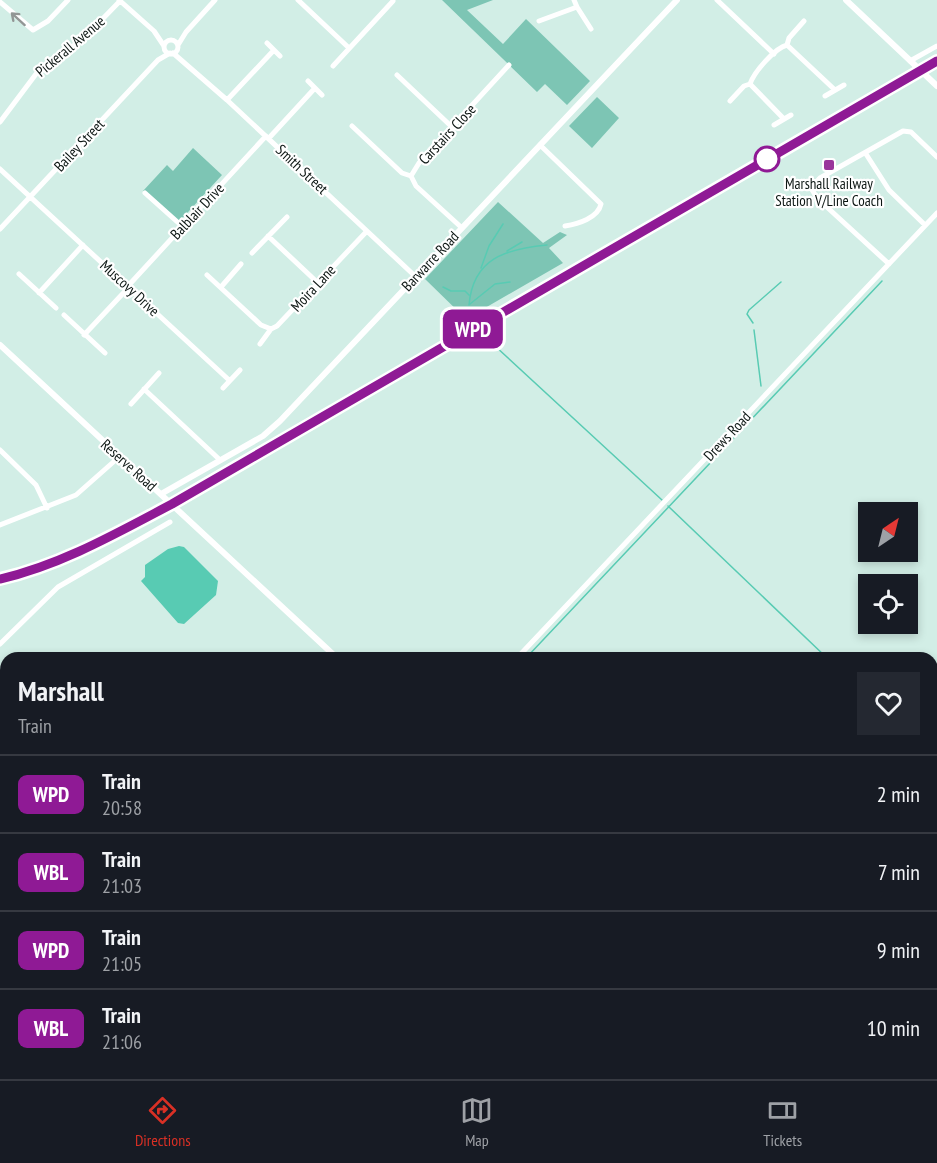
<!DOCTYPE html>
<style>
body{margin:0;font-family:"PT Sans Narrow",sans-serif;background:#242831;color:#f1f3f6;height:100vh;display:flex;flex-direction:column;font-size:22px;white-space:nowrap}
*{box-sizing:border-box;margin:0}
p{font-size:20px;color:#9ea1a6}
.icon{flex:none;width:33px;height:33px;fill:none;stroke:currentColor;stroke-width:2;stroke-linecap:round;stroke-linejoin:round}
.map{position:relative;flex:1;overflow:hidden}
.drawer{position:absolute;left:0px;top:652px;width:938px;height:428px;display:flex;flex-direction:column;background:#171b24;border-radius:18px 18px 0 0;box-shadow:0 3px 9px #0003}
.drawer>*{flex:none}
.badge{padding:0 12px;border-radius:9px;font-size:21px;line-height:39px}
.needle{width:39px;rotate:35deg}
.fabs{position:absolute;left:858px;top:502px;display:grid;gap:12px}
.fabs a{display:grid;place-items:center;width:60px;height:60px;border-radius:0px;background:#171b24;box-shadow:0 3px 9px #0003;font-size:30px}
.map>.badge{position:absolute;translate:-50% -50%;box-shadow:0 0 0 3px #fff}
.round{display:grid;place-items:center;flex:none;width:63px;height:63px;border-radius:0px;background:#242831}
.headline{display:flex;align-items:center;justify-content:space-between;height:102px;padding:0 18px}
h1{font-size:28px;font-weight:600;line-height:45px}
ul{padding:0;list-style:none}
li{display:flex;align-items:center;gap:18px;height:78px;padding:0 18px;border-top:2px solid #363941}
li div{flex:1}
li b{display:block;font-size:22px}
li em{font-style:normal}
li .badge{min-width:66px;font-weight:700;text-align:center}
.tab-bar{display:flex;justify-content:space-around;align-items:center;height:84px;border-top:2px solid #363941;background:#171b24;font-size:16px;color:#9ea1a6}
.tab-bar a{display:grid;justify-items:center;gap:3px}
.tab-bar .on{color:#d93025}
.map>svg:first-child{display:block}
.green{fill:#7dc5b4}
.water{fill:#58cbb3}
.lines{fill:none;stroke-linecap:round;stroke-linejoin:round}
.stream{stroke:#58cbb3;stroke-width:1.5}
.minor{stroke:#fff;stroke-width:5}
.tertiary{stroke:#fff;stroke-width:6}
.rail-casing{stroke:#3c4b47;stroke-width:4}
.rail{stroke:#fff;stroke-width:1.5;stroke-dasharray:4.5;stroke-linecap:butt}
.oneway{stroke:#929695}
.line-casing{stroke:#fff;stroke-width:14}
.line{stroke:#8f1a95;stroke-width:9}
.stop-dot{fill:#fff;stroke:#8f1a95;stroke-width:3}
.poi-dot{fill:#99359b;stroke:#fff;stroke-width:2}
.labels{text-anchor:middle;dominant-baseline:central;stroke-width:4.5;stroke-linejoin:round;paint-order:stroke}
.street-label{font-size:15px;fill:#0c1613;stroke:#fff}
.poi-label{font-size:15px;fill:#0c1613;stroke:#fff}
</style>
<div class="map">
<svg width="937" height="1079" viewBox="0 0 937 1079">
<rect width="100%" height="100%" fill="#d2eee6"/>
<!-- green -->
<path class="green" d="M442 0H493L467 10 503 44 526 19 590 81 567 105 545 84 537 92Z
M597 97 619 118 592 148 569 126Z
M193 148 222 175 178 223 143 191 167 165 173 171Z
M498 202 543 243 560 232 567 235 549 248 563 263 466 319 425 279Z
M6 882V1043L0 1037V888Z"/>
<!-- water -->
<path class="water" d="M179 546 184 547 218 581 216 595 184 624 178 623 141 581 145 577V565L168 549Z"/>
<g class="lines">
<!-- stream -->
<path class="stream" d="M507 251 522 242
M481 268 489 246 503 224
M443 287 451 291H465L469 295
M470 304 495 284 510 282
M469 305C473 258 506 249 547 245
M753 323 747 314 749 310 781 282
M754 330 761 386
M495 346 662 500
M668 506 827 658
M526 658 882 281
M932 693 937 692"/>
<!-- minor -->
<path class="minor" d="M119 0 154 31 164 46
M298 0 349 48
M717 0 774 54
M0 2 33 30 48 21 68 0
M577 7 591 29
M539 21 577 7 574 0
M164 47a7 7 0 1 1 14 0a7 7 0 1 1-14 0Z
M267 43 280 56
M178 45 186 32 215 0
M787 45 789 38 804 21
M173 53 227 100 416 277
M910 61 937 46
M333 66 393 1
M397 75 453 128
M308 81 322 95
M750 84 784 119
M825 96 844 85
M227 100 274 50
M730 101 744 86 750 84C754 72 775 48 787 45L835 90
M0 122 36 74 85 37 120 1
M774 125 791 115
M352 126 402 173 411 176
M269 138 315 88
M540 145 601 204C598 218 578 224 565 226
M866 154 889 190 925 225
M0 169 229 380
M145 193 183 227
M462 228 416 186 411 176 419 163 509 65
M0 229 158 60 170 53
M268 236 318 283
M252 253 287 217
M889 264 817 198 811 188 820 178 903 131 911 132 937 157
M19 274 56 308
M207 275 261 325 271 329
M128 286 266 136
M221 287 241 264
M39 293 83 245
M64 315 105 353
M84 335 129 287
M260 344 271 329 277 326 367 231
M223 388 240 370
M144 389 220 460
M131 404 159 373
M0 450 36 485 47 508
M0 525 76 495 119 457
M0 644 58 587 170 522
M517 658 937 213
M0 698 6 697
M0 742 6 748
M932 756 937 750
M0 825 6 831
M0 877 6 871
M21 1074 26 1079
M151 1074 156 1079
M239 1074 244 1079
M29 1079 34 1074
M112 1079 117 1074"/>
<!-- tertiary -->
<path class="tertiary" d="M846 0 937 86
M0 345 337 658
M161 494 263 436 280 421 677 0
M778 1074 784 1079
M326 1079V1074
M339 1079 340 1074
M468 1079 473 1074"/>
<!-- rail casing -->
<g class="rail-casing">
<path id="rail" d="M0 583 93 548 174 506 937 65"/>
</g>
<!-- rail -->
<use href="#rail" class="rail"/>
</g>
<!-- one-way arrows -->
<defs><path id="oneway-shaft" d="M-6 0H5M1.5-3L5.5 0L1.5 3" fill="none" stroke-width="1.6" stroke-linecap="round" stroke-linejoin="round" transform="scale(1.5)"/></defs>
<use class="oneway" href="#oneway-shaft" transform="translate(18 19) rotate(-138)"/>
<g class="lines">
<!-- line casing -->
<g class="line-casing">
<path id="line" d="M0 579C61 565 117 533 172 504L937 61"/>
</g>
<!-- line -->
<use href="#line" class="line"/>
</g>
<!-- markers -->
<circle class="stop-dot" cx="767" cy="159" r="12"/>
<rect class="poi-dot" x="823" y="159" width="12" height="12" rx="3"/>
<g class="labels">
<!-- street labels -->
<g class="street-label">
<text transform="translate(70 46) rotate(-40)">Pickerall Avenue</text>
<text transform="translate(447 134) rotate(-47)">Carstairs Close</text>
<text transform="translate(79 145) rotate(-47)">Bailey Street</text>
<text transform="translate(302 169) rotate(43)">Smith Street</text>
<text transform="translate(197 211) rotate(-47)">Balblair Drive</text>
<text transform="translate(430 261) rotate(-47)">Barwarre Road</text>
<text transform="translate(130 288) rotate(43)">Muscovy Drive</text>
<text transform="translate(313 288) rotate(-47)">Moira Lane</text>
<text transform="translate(727 436) rotate(-47)">Drews Road</text>
<text transform="translate(129 465) rotate(42)">Reserve Road</text>
</g>
<!-- poi labels -->
<g class="poi-label">
<text x="829" y="183">Marshall Railway<tspan x="829" dy="17">Station V/Line Coach</tspan></text>
</g>
</g>
</svg>
<div class="fabs">
<a><svg class="needle" viewBox="-14 -14 28 28"><path d="M0-13l5 13h-10z" fill="#e53935"/><path d="M0 13l5-13h-10z" fill="#9ea1a6"/></svg></a>
<a><svg class="icon" aria-label="locate" viewBox="0 0 24 24"><circle cx="12" cy="12" r="6"/><path d="M12 2v4M12 18v4M2 12h4M18 12h4"/></svg></a>
</div>
<b class="badge" style="left:473px;top:329px;background:#8f1a95;color:#fff">WPD</b>
<section class="drawer">
<div class="headline"><div><h1>Marshall</h1><p>Train</p></div><a class="round"><svg class="icon" aria-label="heart" viewBox="0 0 24 24"><path d="M12 20l-8-8c-3-5 5-10 8-4 3-6 11-1 8 4z"/></svg></a></div>
<ul>
<li><span class="badge" style="background:#8f1a95;color:#fff">WPD</span><div><b>Train</b><p>20:58</p></div><em>2 min</em></li>
<li><span class="badge" style="background:#8f1a95;color:#fff">WBL</span><div><b>Train</b><p>21:03</p></div><em>7 min</em></li>
<li><span class="badge" style="background:#8f1a95;color:#fff">WPD</span><div><b>Train</b><p>21:05</p></div><em>9 min</em></li>
<li><span class="badge" style="background:#8f1a95;color:#fff">WBL</span><div><b>Train</b><p>21:06</p></div><em>10 min</em></li>
</ul>
</section>
</div>
<nav class="tab-bar">
<a class="on"><svg class="icon" aria-label="directions" viewBox="0 0 24 24"><path d="M12 3l9 9-9 9-9-9zM9 14v-3h6M13 9l2 2-2 2"/></svg>Directions</a>
<a><svg class="icon" aria-label="map" viewBox="0 0 24 24"><path d="M3 6l6-2 6 2 6-2v14l-6 2-6-2-6 2zM9 4v14M15 6v14"/></svg>Map</a>
<a><svg class="icon" aria-label="tickets" viewBox="0 0 24 24"><path d="M3 7h18v10H3zM15 7v10"/></svg>Tickets</a>
</nav>
